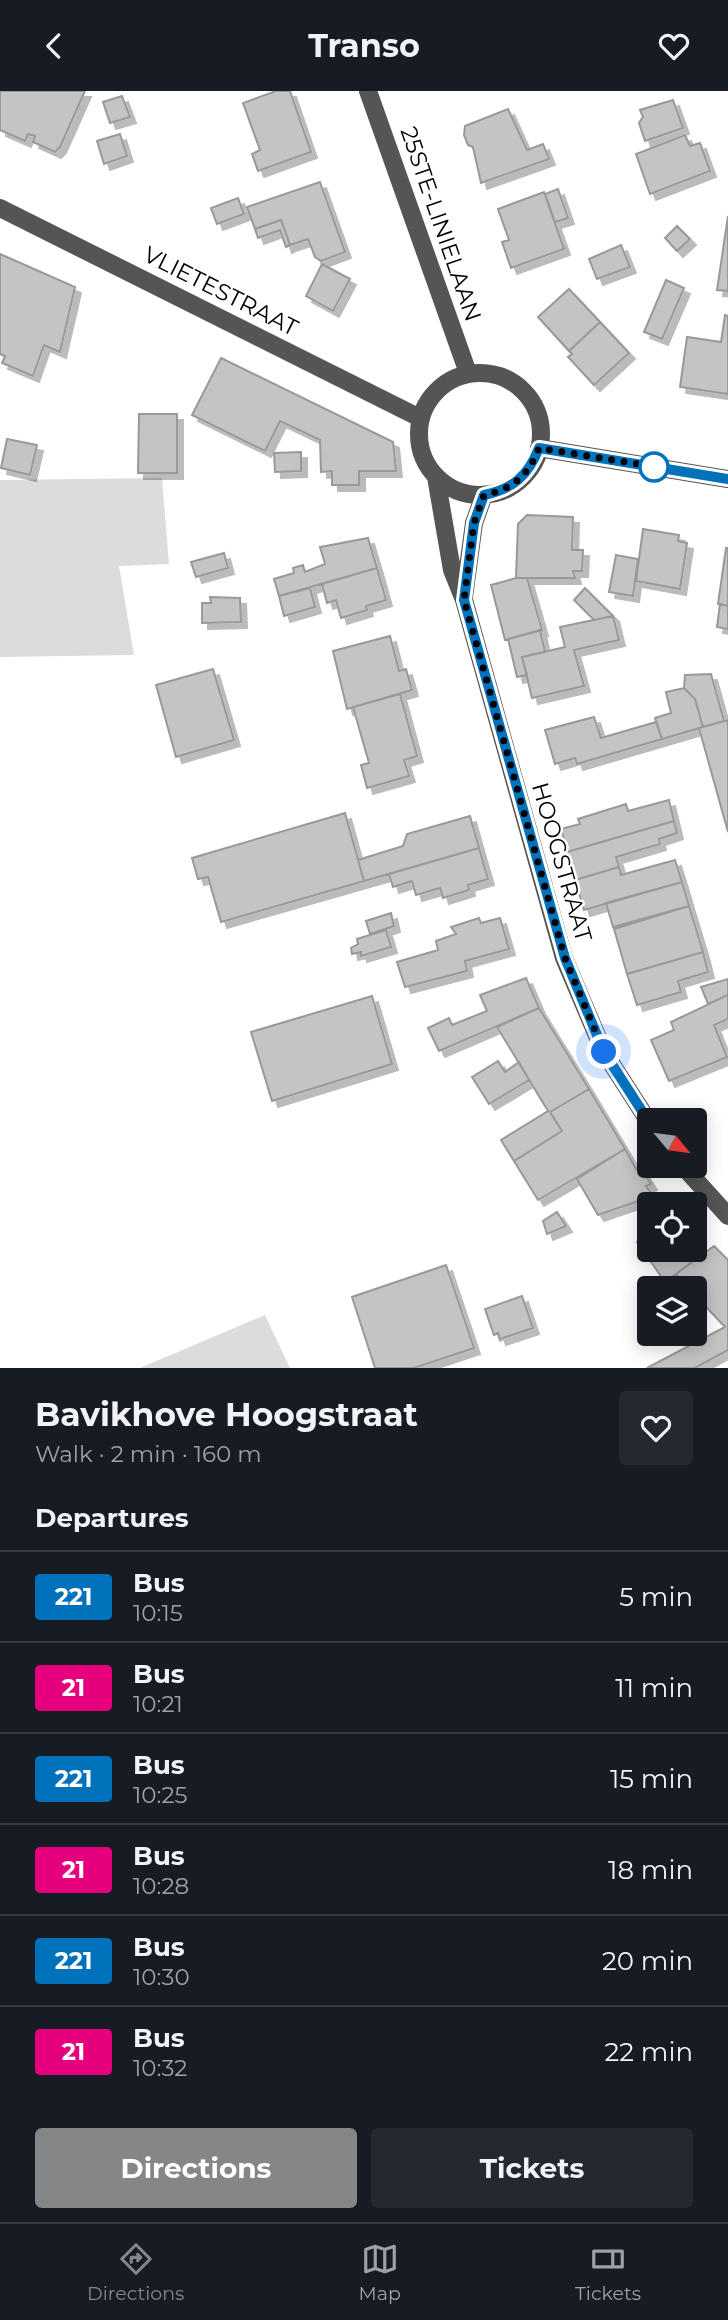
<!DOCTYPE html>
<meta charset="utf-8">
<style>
body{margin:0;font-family:Montserrat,sans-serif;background:#242831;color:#f1f3f6;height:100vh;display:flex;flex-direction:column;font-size:26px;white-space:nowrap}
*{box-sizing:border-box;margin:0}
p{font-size:23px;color:#9ea1a6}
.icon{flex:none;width:38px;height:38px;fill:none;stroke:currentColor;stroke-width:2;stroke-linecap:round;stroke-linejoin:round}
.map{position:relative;height:1277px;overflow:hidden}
.sheet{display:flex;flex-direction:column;background:#171b24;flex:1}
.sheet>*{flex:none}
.badge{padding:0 14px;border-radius:5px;font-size:24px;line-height:46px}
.needle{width:46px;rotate:119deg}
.buttons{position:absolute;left:637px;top:1017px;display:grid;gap:14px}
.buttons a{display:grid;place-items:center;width:70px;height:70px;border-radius:7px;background:#171b24;box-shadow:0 4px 18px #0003;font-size:35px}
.you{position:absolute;width:35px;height:35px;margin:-18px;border:5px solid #fff;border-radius:50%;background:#1a73e8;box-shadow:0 0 0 10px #1a73e833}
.map>.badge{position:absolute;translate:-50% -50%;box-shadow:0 0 0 4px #fff}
h2{padding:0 35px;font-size:26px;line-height:63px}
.round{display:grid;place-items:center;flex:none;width:74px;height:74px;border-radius:7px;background:#242831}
.headline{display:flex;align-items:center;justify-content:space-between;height:119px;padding:0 35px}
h1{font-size:33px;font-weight:700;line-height:52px}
.cta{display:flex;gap:14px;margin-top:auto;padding:14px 35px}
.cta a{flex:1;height:80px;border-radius:7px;background:#858687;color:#fff;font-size:28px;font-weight:700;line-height:80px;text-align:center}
.cta a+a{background:#242831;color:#f1f3f6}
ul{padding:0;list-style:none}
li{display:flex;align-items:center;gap:21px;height:91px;padding:0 35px;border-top:2px solid #363941}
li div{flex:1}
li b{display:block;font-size:26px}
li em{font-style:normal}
li .badge{min-width:77px;font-weight:700;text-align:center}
header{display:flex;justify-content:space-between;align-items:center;height:91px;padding:0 35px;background:#171b24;font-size:32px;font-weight:700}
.dock{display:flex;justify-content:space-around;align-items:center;height:98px;border-top:2px solid #363941;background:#171b24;font-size:19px;color:#9ea1a6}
.dock a{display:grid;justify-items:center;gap:4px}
.dock .selected{color:#858687}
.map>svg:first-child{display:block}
.green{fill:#dcdcdc}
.building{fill:#c4c4c4;stroke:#999;stroke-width:2;filter:url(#shadow)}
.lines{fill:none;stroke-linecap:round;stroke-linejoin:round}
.minor{stroke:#555;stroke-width:18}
.line-casing{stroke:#fff;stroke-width:16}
.line{stroke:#0072bc;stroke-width:10}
.walk{stroke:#000;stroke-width:7;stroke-dasharray:0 12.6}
.stop-dot{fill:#fff;stroke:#0072bc;stroke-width:3.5}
.labels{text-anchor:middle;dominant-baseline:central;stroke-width:5;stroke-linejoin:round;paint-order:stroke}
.street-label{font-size:23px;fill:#000;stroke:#fff}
</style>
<header><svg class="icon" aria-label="back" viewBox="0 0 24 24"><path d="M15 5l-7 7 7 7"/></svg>Transo<svg class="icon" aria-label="heart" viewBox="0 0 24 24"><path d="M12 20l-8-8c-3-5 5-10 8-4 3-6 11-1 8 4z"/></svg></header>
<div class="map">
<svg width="728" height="1277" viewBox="0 0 728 1277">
<defs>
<filter id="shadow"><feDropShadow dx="6" dy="6" stdDeviation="0" flood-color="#0004"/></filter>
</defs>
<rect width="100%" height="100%" fill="#fff"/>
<!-- green -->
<path class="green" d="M162 387 169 473 119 475 134 564 0 566V389Z
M265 1224 290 1277H140Z"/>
<!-- building -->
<path class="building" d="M0 0H85L60 56 55 61 33 51 35 45 28 43 25 50 0 39Z
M276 0H290L311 61 258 80 252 63 260 59 243 12Z
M122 5 130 26 110 32 103 11Z
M673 9 683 37 645 50 639 32 643 26 640 19Z
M508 18 527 59 543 53 549 68 481 92 473 56 468 54 464 44 465 35Z
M120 43 127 65 104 73 97 50Z
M685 44 690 55 700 52 710 80 650 103 636 63Z
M320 91 345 161 321 170 315 166 308 148 290 154 281 129 255 138 247 116Z
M558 98 568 127 555 131 545 103Z
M544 101 564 158 511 177 502 151 509 149 498 118Z
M238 107 244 123 217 133 211 117Z
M728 125V200L717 199Z
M281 129 290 154 286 156 280 139 258 147 255 138Z
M677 135 690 148 677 160 665 147Z
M621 154 630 176 597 188 589 168Z
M0 163 75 196 60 261 44 254 33 285 2 272 5 265 0 263Z
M322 173 350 188 333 220 306 205Z
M666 189 684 197 662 248 644 241Z
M569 198 600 231 569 260 538 226Z
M725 224 728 225V303L680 296 687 246 721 251Z
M600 231 629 262 594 294 568 266 572 263 569 260Z
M221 267 393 351 396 380H359V394H332V380L321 381 320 349 280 330 265 360 192 324Z
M139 323H177V382H138Z
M7 348 37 354 30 384 1 377Z
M301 361V380L275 381 274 362Z
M527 424 573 426 572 459H583L582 480H573L575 487H516L518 433Z
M643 438 679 444 678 450 687 452 680 498 636 490Z
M368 447 377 477 279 505 274 488 294 482 293 477 303 474 305 481 325 473 320 456Z
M726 457H728V515L718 513Z
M224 462 228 477 196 486 191 471Z
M616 464 638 468 633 505 609 501Z
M377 477 386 509 366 515 367 519 341 527 336 509 327 512 322 493Z
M516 487H527L542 539 505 549 491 494Z
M310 497 315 516 284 525 279 505Z
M585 497 613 525 594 529 574 509Z
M210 506 240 507 241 531 202 532V512H211Z
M720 513 728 515V538L717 536Z
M613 525 619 549 574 559 584 595 532 607 522 566 565 556 560 536Z
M540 539 545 561 522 566 527 584 517 586 508 548Z
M390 545 399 580 406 578 412 599 347 618 333 560Z
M213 578 234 649 176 666 156 594Z
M711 583 724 630 703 636 695 608 684 597 685 584Z
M684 597 695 608 703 636 662 648 655 627 671 622 666 601Z
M400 603 417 665 404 669 409 685 367 697 361 674 369 672 353 616Z
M594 626 601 647 656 631 662 648 577 673 575 667 555 673 545 639Z
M728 629V741L699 637Z
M669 709 674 730 567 761 561 738 580 733 578 728 626 713 628 720Z
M345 722 364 790 221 831 208 786 198 788 192 767Z
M470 725 479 757 364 790 358 769 403 755 407 743Z
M674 730 677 742 659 748 660 753 616 766 619 776 575 789 567 761Z
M479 757 488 788 468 794 469 799 443 807 440 797 416 804 412 790 393 796 389 783Z
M675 769 682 791 584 819 575 789 619 776 621 784Z
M682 791 689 815 613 836 606 812Z
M689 815 703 861 627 883 614 838Z
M391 822 394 835 370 843 366 830Z
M479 827 481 832 500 827 509 858 465 870 467 880 405 896 397 871 438 859 436 850 456 843 451 836Z
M386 839 391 856 361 865V861L352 863 351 857 358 853 357 848Z
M703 861 708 881 678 890 681 901 637 914 627 883Z
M526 887 539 917 439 960 428 937 449 927 452 934 487 920 480 904Z
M728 888V904L708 913 701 896Z
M728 904V928L714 934 727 966 669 990 651 949 674 939 671 931Z
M372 905 392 973 272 1010 251 941Z
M539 917 589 998 550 1021 562 1040 514 1070 501 1049 548 1020 497 936Z
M498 970 505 981 519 971 529 989 489 1013 472 986Z
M589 998 625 1058 538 1109 514 1070 562 1040 550 1021Z
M625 1058 636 1078 640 1075 651 1093 646 1095 653 1105 598 1124 577 1088Z
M557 1121 566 1135 547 1143 543 1130Z
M649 1142V1158H695V1149L704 1162 665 1191 637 1151Z
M714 1155 728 1169V1259L695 1277H647L725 1236 695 1204V1197H689L676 1183Z
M446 1174 474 1257 414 1277H375L352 1206Z
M522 1205 533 1237 500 1248 498 1242 494 1244 485 1218Z"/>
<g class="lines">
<!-- minor -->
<path class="minor" d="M368 0 468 282
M0 117 420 327
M419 343a61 61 0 1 1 122 0a61 61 0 1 1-122 0Z
M539 357 728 388
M436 386 452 479 464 509 564 867 604 961 649 1031
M464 506 474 432 484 404
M682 1074 728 1125"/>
</g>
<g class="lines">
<!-- line casing -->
<g class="line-casing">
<path id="line" d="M649 1031 604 961 565 867 464 509 474 432 484 404C513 398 528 385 539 357L728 388"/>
</g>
<!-- line -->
<use href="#line" class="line"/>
<!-- walk -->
<path class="walk" d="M604 961 565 867 464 509 474 432 484 404C513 398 528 385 539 357L662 377 654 376"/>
</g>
<!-- markers -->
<circle class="stop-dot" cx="654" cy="376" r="14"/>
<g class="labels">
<!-- street labels -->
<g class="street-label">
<text transform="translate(441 133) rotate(71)">25STE-LINIELAAN</text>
<text transform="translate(221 200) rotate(27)">VLIETESTRAAT</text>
<text transform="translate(562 771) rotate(74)">HOOGSTRAAT</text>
</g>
</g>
</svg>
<div class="buttons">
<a><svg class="needle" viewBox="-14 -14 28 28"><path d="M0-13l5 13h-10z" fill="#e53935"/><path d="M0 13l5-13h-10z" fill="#9ea1a6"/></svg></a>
<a><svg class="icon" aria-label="locate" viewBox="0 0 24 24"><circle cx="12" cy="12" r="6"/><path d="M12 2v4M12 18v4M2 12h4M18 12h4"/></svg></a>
<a><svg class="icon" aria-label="layers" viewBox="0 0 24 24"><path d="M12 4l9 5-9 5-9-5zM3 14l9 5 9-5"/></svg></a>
</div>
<div class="you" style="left:604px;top:961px"></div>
</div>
<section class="sheet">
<div class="headline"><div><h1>Bavikhove Hoogstraat</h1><p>Walk · 2 min · 160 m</p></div><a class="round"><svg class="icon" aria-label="heart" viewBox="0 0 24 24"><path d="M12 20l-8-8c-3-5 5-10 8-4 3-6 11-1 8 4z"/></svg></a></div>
<h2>Departures</h2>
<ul>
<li><span class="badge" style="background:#0072bc;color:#fff">221</span><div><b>Bus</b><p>10:15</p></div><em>5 min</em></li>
<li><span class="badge" style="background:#e6007e;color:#fff">21</span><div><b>Bus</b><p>10:21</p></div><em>11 min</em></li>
<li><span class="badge" style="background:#0072bc;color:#fff">221</span><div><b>Bus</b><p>10:25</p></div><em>15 min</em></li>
<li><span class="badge" style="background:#e6007e;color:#fff">21</span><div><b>Bus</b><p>10:28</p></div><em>18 min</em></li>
<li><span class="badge" style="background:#0072bc;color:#fff">221</span><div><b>Bus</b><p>10:30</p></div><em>20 min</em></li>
<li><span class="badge" style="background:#e6007e;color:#fff">21</span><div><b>Bus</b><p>10:32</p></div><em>22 min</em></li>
</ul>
<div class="cta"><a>Directions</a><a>Tickets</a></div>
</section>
<nav class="dock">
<a class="selected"><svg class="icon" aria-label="directions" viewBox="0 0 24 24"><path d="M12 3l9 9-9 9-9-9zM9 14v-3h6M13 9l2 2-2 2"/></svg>Directions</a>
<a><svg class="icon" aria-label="map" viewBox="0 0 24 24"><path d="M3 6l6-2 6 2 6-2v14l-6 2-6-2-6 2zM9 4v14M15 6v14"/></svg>Map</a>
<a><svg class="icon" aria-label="tickets" viewBox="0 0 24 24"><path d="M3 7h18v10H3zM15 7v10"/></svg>Tickets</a>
</nav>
